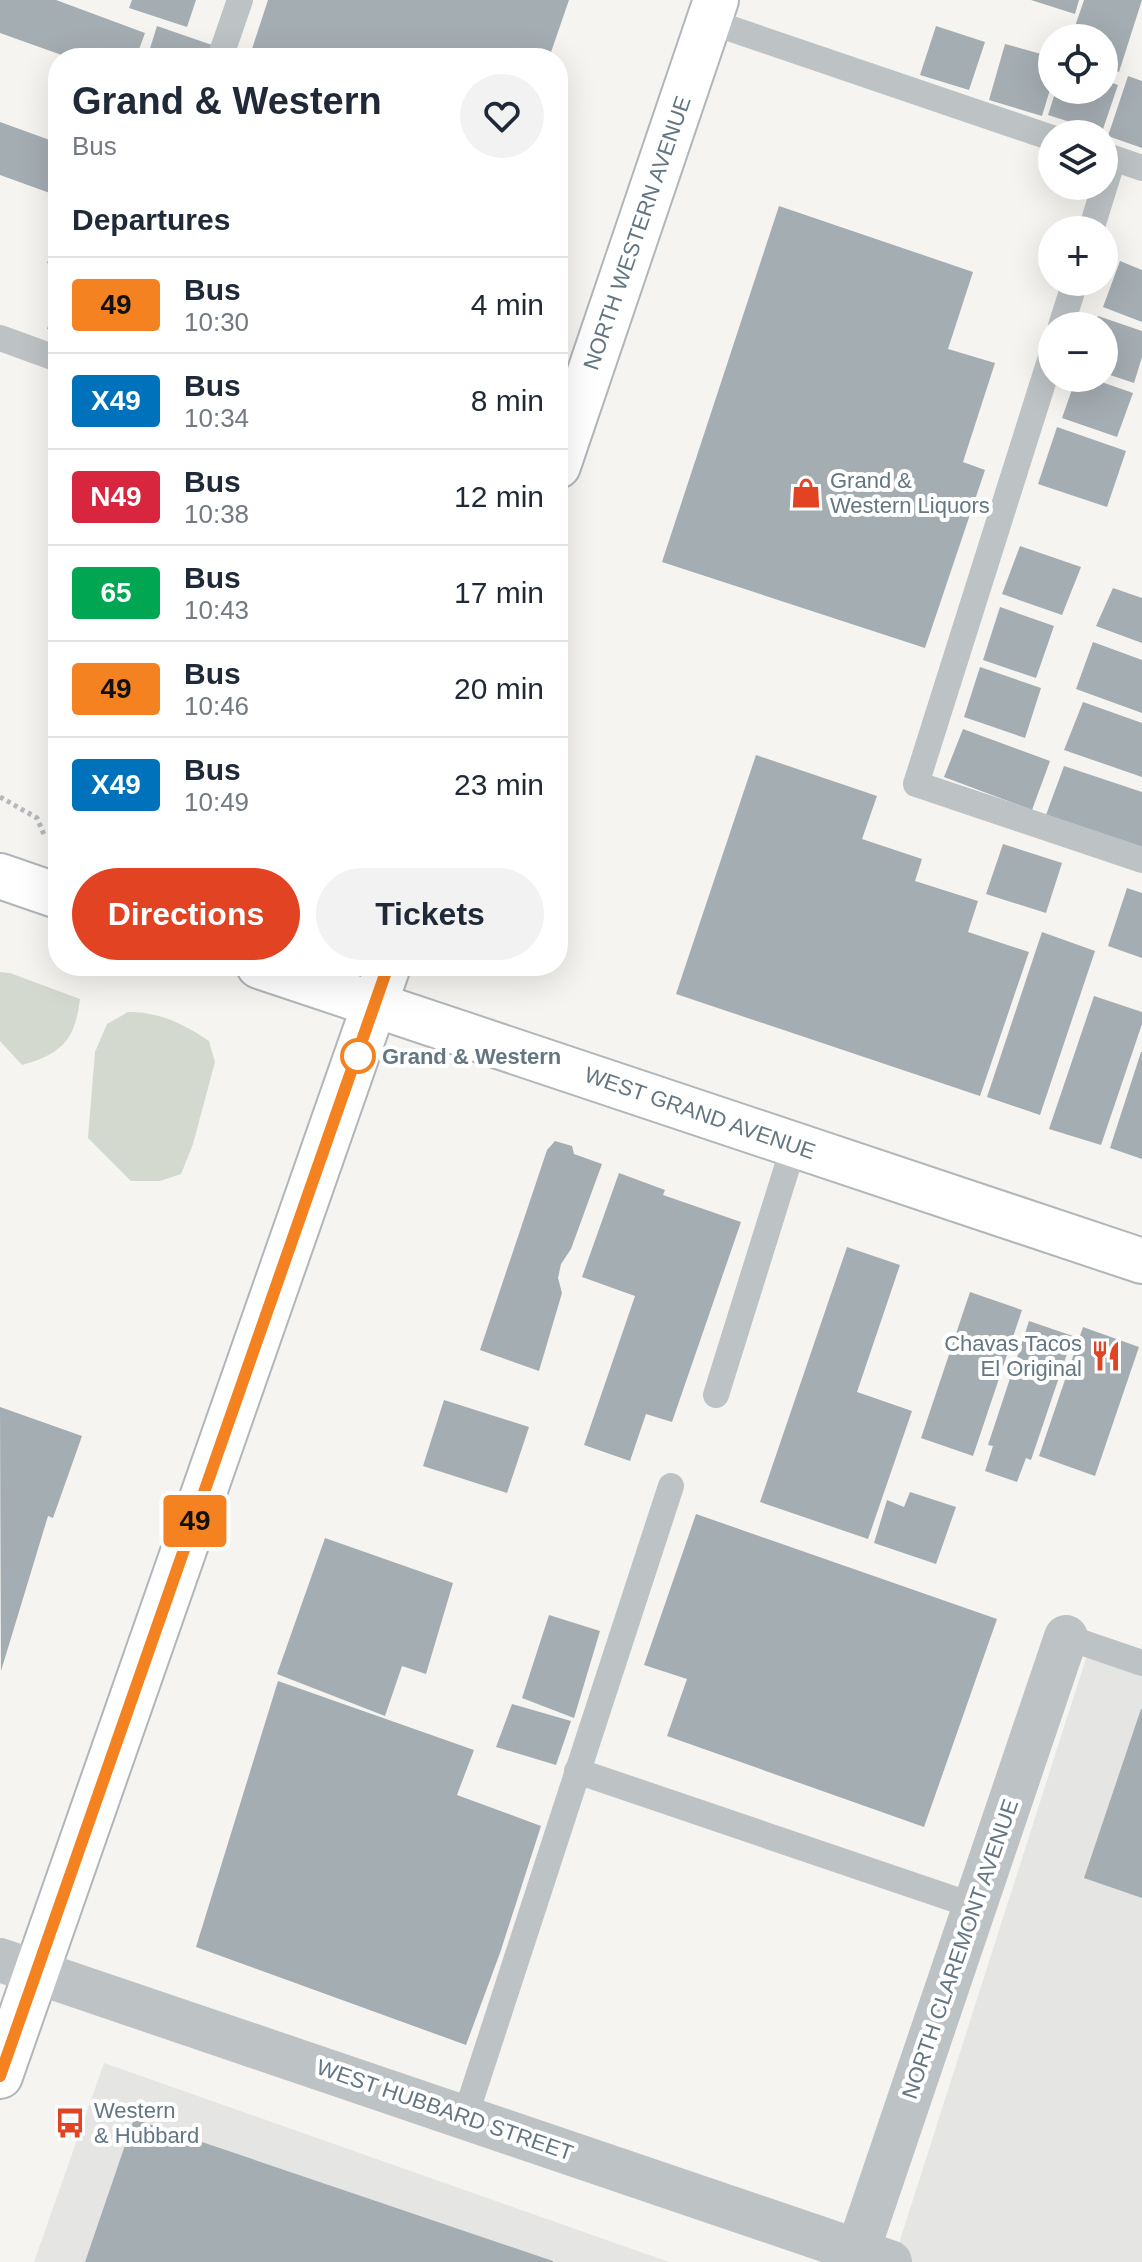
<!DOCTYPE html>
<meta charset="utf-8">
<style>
body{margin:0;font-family:Helvetica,sans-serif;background:#f2f2f3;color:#1f2937;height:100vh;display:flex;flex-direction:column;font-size:30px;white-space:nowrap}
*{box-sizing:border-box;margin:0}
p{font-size:26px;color:#747a83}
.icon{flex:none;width:44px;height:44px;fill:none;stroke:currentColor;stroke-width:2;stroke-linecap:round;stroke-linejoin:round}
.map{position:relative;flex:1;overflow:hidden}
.panel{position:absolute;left:48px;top:48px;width:520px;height:928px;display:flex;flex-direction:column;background:#fff;border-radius:32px;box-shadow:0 8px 32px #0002}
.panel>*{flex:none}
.badge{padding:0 16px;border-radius:6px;font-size:28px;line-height:52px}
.fabs{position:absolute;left:1038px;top:24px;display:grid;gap:16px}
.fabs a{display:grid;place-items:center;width:80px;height:80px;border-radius:50%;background:#fff;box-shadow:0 8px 32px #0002;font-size:40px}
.map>.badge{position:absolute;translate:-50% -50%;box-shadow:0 0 0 4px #fff}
h2{padding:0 24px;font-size:30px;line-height:72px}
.round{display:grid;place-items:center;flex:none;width:84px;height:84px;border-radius:42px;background:#f2f2f3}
.overview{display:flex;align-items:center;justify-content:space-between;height:136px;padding:0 24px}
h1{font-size:38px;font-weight:600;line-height:60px}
.primary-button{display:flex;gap:16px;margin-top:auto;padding:16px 24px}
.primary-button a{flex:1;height:92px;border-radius:48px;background:#e24323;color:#fff;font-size:32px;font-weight:600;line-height:92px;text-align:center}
.primary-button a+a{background:#f2f2f3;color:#1f2937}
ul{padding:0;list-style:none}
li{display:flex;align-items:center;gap:24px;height:96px;padding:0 24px;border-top:2px solid #e0e1e3}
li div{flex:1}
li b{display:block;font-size:30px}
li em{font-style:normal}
li .badge{min-width:88px;font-weight:700;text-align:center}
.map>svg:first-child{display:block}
.built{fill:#e5e6e4}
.green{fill:#d4d9d0}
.building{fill:#a4adb2}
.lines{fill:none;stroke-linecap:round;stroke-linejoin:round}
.secondary-casing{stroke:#b0b6ba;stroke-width:48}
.path{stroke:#b5b9bc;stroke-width:5;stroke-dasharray:4 4;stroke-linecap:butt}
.service{stroke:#bdc2c5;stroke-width:26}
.minor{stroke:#bdc2c5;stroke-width:44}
.tertiary{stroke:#bdc2c5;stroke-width:44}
.secondary{stroke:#fff;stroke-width:44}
.line-casing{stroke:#fff;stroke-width:18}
.line{stroke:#f58220;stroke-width:12}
.stop-dot{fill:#fff;stroke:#f58220;stroke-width:4}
.labels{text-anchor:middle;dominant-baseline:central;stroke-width:8;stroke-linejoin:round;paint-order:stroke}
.street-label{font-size:22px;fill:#637682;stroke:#fff}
.poi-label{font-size:22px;fill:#637682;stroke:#fff;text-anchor:start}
.stop-label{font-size:22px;font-weight:bold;fill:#637682;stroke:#fff;text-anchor:start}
</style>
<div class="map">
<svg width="1142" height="2262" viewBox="0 0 1142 2262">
<rect width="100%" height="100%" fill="#f5f4f0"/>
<!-- built -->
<path class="built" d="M1088 1652 1142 1670V2262H893Z
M104 2063 669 2262H34Z"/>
<!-- green -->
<path class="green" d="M0 972 10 973 80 999C75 1041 61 1054 22 1065L0 1041Z
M128 1012C160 1012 182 1023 209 1041L215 1062 193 1144 181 1174 160 1181H131L88 1138 95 1052 107 1024Z"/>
<!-- building -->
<path class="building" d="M0 0H56L145 33 136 58H70L0 33Z
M132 0H196L187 27 129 8Z
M268 0H569L549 58H258L250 55Z
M1031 0H1079L1075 14Z
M1084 0H1142L1119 72 1104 67V38H1071Z
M157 26 212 45 207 58H147Z
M936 26 985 42 969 90 920 75Z
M1005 44 1052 57V83L1042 116 989 100Z
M1128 76 1142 81V148L1108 136Z
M1104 80 1118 85 1102 132 1048 115 1056 90H1104Z
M0 122 58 143V196L0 175Z
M779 206 973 272 948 349 995 363 963 462 985 470 925 648 662 562Z
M58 236V267L47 263Z
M1120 261 1142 270V322L1103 307Z
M57 298H58V332L47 329Z
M1098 316 1142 331V357L1134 383 1104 373V326H1095Z
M1076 378H1090L1133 393 1117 437 1062 418Z
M1057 427 1126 451 1107 507 1038 484Z
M1020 546 1081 567 1062 615 1002 594Z
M1113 588 1142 598V643L1096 626Z
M1000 607 1054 626 1036 678 983 660Z
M1093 642 1142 660V713L1076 689Z
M980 667 1041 688 1025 738 964 717Z
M1083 702 1142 723V777L1064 750Z
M963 729 1050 761 1032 810 944 777Z
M756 755 877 796 862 839 922 859 915 881 978 901 968 932 1029 952 980 1096 676 994Z
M1064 766 1142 792V848L1046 815Z
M1003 844 1062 863 1046 913 986 894Z
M1127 888 1142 893V958L1108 946Z
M1042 932 1095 951 1040 1115 987 1097Z
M1094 996 1142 1012V1024L1101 1145 1049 1129Z
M1141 1052H1142V1159L1110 1148Z
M555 1141 572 1146 574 1154 602 1164 571 1249 561 1264 558 1278 562 1293 539 1371 480 1350 547 1150Z
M619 1173 665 1190 663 1195 741 1222 672 1422 646 1414 630 1461 584 1445 635 1296 582 1277Z
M847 1247 900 1265 857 1392 912 1411 868 1539 760 1502Z
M970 1292 1022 1310 973 1456 921 1438Z
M1029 1321 1073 1336 1031 1460 1026 1458 1017 1482 985 1471 993 1446 988 1445Z
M1083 1327 1139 1347 1095 1476 1039 1456Z
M444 1400 529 1427 507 1493 423 1466Z
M0 1407 82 1436 53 1518 48 1516 1 1671Z
M910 1492 956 1507 936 1564 874 1543 887 1500 904 1507Z
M696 1514 997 1619 924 1827 667 1736 687 1679 644 1665Z
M325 1538 453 1583 426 1674 402 1666 385 1716 277 1674Z
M549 1615 600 1631 574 1718 522 1698Z
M278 1681 474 1750 457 1795 541 1826 500 1953 466 2045 196 1947Z
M512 1704 571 1721 556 1765 496 1747Z
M1141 1709H1142V1898L1084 1878Z
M134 2119 553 2261V2262H85Z"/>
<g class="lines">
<!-- secondary casing -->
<g class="secondary-casing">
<path id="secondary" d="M558 466 716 0
M0 876 58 896
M259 966 1142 1261
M0 2076 388 966"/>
</g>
<!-- path -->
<path class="path" d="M0 797 37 818 45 837"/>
<!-- service -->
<path class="service" d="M708 21 1052 138
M220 58 240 0
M1104 155 1142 168
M1091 230 1113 159
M1061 326 1075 282
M0 338 58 359
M1052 354 916 784 1142 860
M716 1395 794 1145
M1066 1637 1142 1663
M577 1771 974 1906
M465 2117 671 1486"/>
<!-- minor -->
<path class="minor" d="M0 1960 36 1972
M854 2262 1066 1637"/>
<!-- tertiary -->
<path class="tertiary" d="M36 1972 890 2262"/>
<!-- secondary -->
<use href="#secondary" class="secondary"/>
</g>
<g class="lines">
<!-- line casing -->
<g class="line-casing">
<path id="line" d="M0 2076 388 966"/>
</g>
<!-- line -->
<use href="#line" class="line"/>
</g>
<!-- icons -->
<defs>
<g id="shop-bare" transform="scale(2.4)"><path d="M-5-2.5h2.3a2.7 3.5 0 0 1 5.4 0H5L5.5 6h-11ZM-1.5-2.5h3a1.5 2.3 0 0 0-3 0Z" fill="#e24323" stroke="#fff" stroke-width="2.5" paint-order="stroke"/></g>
<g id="restaurant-bare" transform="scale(2.4)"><path d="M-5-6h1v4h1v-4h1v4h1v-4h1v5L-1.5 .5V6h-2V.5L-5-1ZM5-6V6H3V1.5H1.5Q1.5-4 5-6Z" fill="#e24323" stroke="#fff" stroke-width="2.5" paint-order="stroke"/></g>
<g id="bus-bare" transform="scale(2.4)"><path d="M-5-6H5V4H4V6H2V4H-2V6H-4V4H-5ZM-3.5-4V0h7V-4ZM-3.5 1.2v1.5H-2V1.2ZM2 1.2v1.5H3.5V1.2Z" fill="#e24323" stroke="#fff" stroke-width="2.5" paint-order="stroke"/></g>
</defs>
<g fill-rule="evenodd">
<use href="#shop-bare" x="806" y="493"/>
<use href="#restaurant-bare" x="1106" y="1356"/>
<use href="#bus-bare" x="70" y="2123"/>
</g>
<!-- markers -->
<circle class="stop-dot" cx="358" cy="1056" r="16"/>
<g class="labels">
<!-- street labels -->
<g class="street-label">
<text transform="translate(637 233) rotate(-71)">NORTH WESTERN AVENUE</text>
<text transform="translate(700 1113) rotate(19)">WEST GRAND AVENUE</text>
<text transform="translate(960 1949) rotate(-71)">NORTH CLAREMONT AVENUE</text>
<text transform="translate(445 2110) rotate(19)">WEST HUBBARD STREET</text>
</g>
<!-- poi labels -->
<g class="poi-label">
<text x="830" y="480">Grand &amp;<tspan x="830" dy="25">Western Liquors</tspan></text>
<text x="1082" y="1343" text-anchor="end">Chavas Tacos<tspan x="1082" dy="25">El Original</tspan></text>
<text x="94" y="2110">Western<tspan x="94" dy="25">&amp; Hubbard</tspan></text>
</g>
<!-- stop labels -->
<g class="stop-label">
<text x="382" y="1056">Grand &amp; Western</text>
</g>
</g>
</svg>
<div class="fabs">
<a><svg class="icon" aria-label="locate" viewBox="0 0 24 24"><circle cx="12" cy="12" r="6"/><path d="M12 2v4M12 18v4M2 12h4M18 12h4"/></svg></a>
<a><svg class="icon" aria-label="layers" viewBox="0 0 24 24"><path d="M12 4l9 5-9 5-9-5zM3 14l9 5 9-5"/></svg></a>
<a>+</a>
<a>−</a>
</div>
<b class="badge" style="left:195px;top:1521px;background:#f58220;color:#111">49</b>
<section class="panel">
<div class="overview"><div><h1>Grand &amp; Western</h1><p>Bus</p></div><a class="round"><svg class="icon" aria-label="heart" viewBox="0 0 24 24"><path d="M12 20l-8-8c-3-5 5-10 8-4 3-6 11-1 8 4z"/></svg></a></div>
<h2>Departures</h2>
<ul>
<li><span class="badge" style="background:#f58220;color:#111">49</span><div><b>Bus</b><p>10:30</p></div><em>4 min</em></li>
<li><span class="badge" style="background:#0072bc;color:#fff">X49</span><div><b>Bus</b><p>10:34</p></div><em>8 min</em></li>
<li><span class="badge" style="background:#d7263d;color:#fff">N49</span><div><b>Bus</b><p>10:38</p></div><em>12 min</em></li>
<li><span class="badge" style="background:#00a651;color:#fff">65</span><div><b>Bus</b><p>10:43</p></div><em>17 min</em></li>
<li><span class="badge" style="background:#f58220;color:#111">49</span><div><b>Bus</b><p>10:46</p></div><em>20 min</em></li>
<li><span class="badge" style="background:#0072bc;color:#fff">X49</span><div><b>Bus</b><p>10:49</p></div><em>23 min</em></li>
</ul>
<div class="primary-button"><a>Directions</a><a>Tickets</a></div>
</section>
</div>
